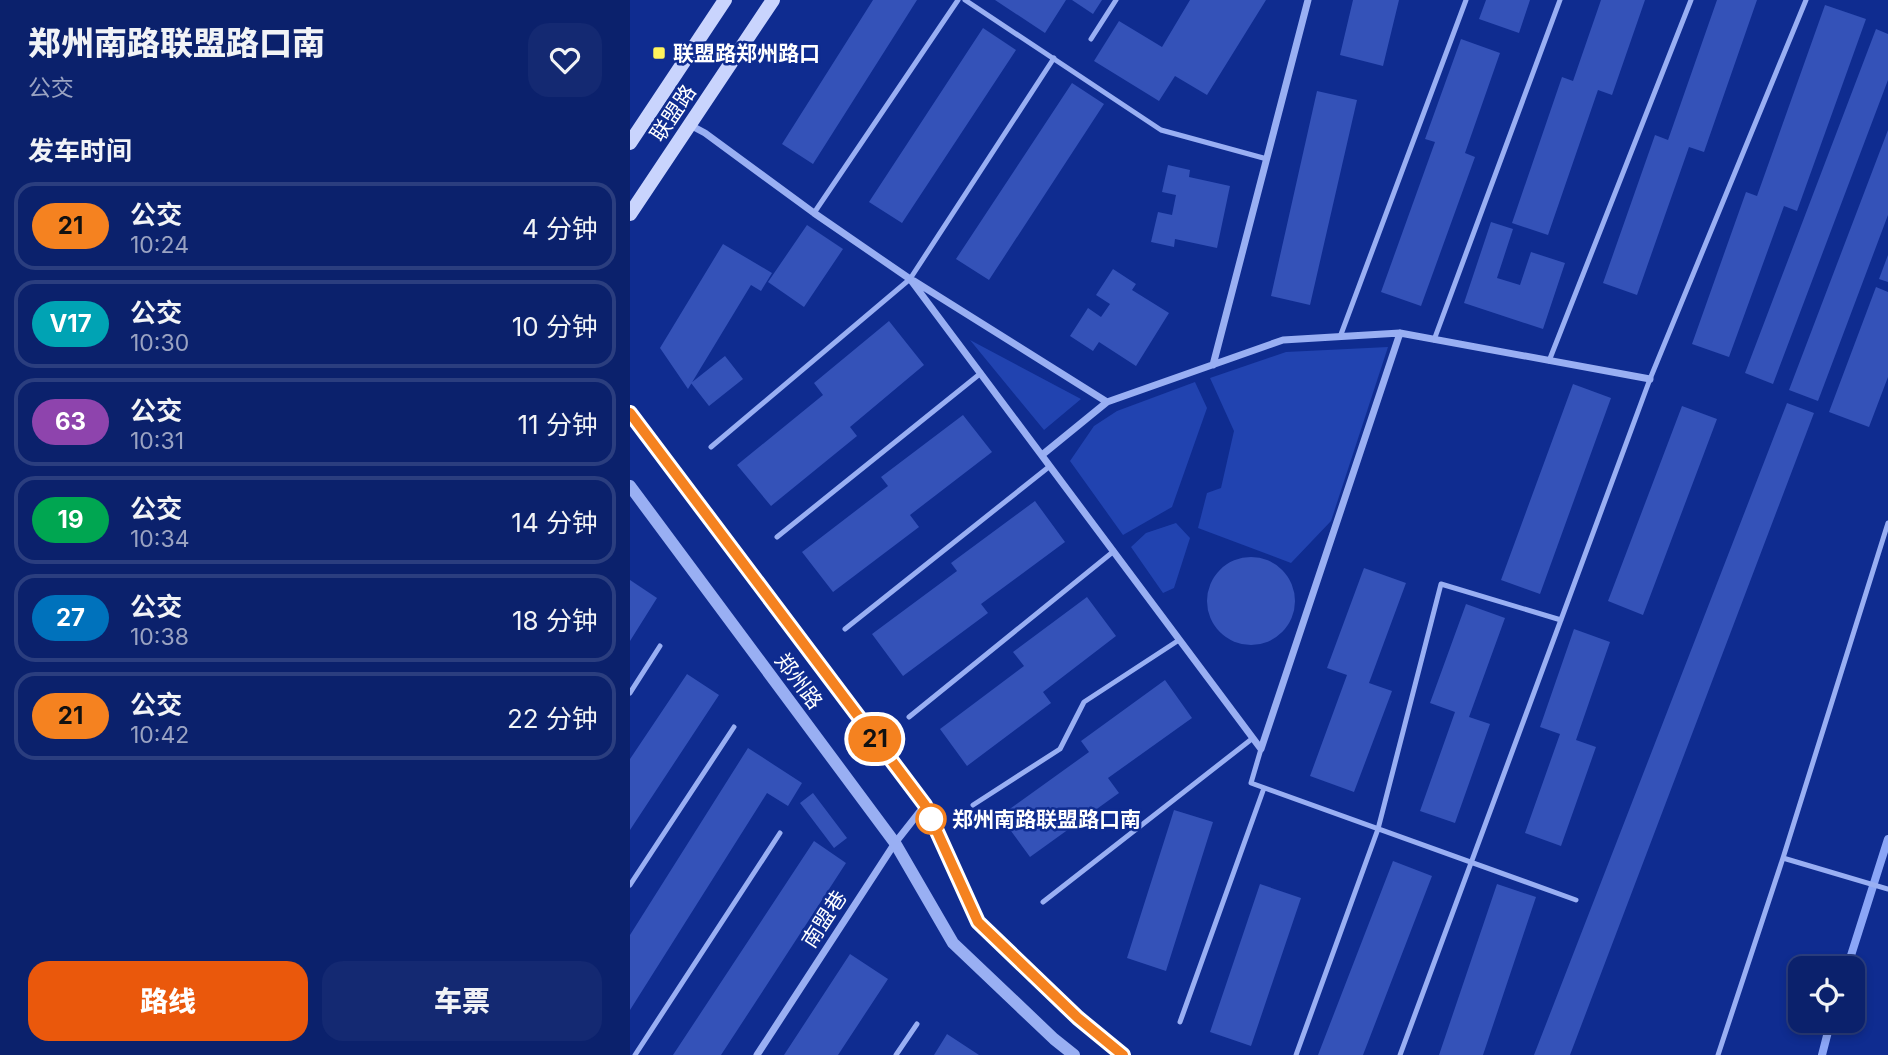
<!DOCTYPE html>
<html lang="zh">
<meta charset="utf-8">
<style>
body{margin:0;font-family:Inter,"Noto Sans SC",sans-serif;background:#142972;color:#f1f3f6;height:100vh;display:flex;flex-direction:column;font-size:26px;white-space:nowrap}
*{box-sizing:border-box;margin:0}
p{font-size:23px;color:#9aa3c2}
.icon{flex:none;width:38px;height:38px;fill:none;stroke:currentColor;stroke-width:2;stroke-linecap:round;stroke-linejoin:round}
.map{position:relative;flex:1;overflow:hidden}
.details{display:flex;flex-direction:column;background:#0b216c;width:630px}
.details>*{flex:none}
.badge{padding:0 14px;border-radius:23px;font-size:24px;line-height:46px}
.buttons{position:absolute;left:1158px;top:956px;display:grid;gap:14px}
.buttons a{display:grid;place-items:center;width:77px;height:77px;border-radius:14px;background:#0b216c;box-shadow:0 4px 10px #0003,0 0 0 2px #2b3e7f;font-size:35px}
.map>.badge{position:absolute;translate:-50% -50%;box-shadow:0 0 0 4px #fff}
h2{padding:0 28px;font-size:26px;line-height:63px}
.round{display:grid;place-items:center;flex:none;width:74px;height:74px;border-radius:21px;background:#142972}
.head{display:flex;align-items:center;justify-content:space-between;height:119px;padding:0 28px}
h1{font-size:33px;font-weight:800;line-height:52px}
.action{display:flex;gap:14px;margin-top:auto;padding:14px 28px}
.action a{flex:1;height:80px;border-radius:21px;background:#ea580c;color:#fff;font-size:28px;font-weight:800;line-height:80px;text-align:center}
.action a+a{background:#142972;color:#f1f3f6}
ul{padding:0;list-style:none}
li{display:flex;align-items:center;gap:21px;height:88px;margin:0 14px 10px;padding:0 14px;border:4px solid #2b3e7f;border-radius:21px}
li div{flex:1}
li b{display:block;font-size:26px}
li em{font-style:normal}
li .badge{min-width:77px;font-weight:700;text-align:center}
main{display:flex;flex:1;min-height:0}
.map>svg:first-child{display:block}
.green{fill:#2143b0}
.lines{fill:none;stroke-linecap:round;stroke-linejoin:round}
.stream{stroke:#8ba6f7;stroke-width:8}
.building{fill:#3452b8}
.service{stroke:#99aff3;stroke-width:5}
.minor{stroke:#99aff3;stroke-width:7}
.tertiary{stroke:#99aff3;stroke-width:12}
.secondary{stroke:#c9d4fd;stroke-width:14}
.line-casing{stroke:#fff;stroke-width:16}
.line{stroke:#f58220;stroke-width:10}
.poi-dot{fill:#fff35c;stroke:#0f2c90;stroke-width:2.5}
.stop-dot{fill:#fff;stroke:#f58220;stroke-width:3.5}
.labels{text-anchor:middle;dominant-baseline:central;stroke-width:5;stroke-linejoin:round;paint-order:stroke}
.poi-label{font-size:21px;font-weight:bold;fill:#fff;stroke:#0f2c90;text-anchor:start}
.street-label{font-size:21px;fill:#fff;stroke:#0f2c90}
.stop-label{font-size:21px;font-weight:bold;fill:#fff;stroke:#0f2c90;text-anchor:start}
</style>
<main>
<section class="details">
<div class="head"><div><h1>郑州南路联盟路口南</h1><p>公交</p></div><a class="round"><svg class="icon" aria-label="heart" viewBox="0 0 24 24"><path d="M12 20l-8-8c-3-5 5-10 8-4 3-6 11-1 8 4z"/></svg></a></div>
<h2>发车时间</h2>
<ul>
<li><span class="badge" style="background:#f58220;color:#111">21</span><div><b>公交</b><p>10:24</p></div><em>4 分钟</em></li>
<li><span class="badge" style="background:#00a3b4;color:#fff">V17</span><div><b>公交</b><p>10:30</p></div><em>10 分钟</em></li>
<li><span class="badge" style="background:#8e44ad;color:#fff">63</span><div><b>公交</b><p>10:31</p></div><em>11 分钟</em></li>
<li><span class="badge" style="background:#00a651;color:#fff">19</span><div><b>公交</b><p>10:34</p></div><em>14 分钟</em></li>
<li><span class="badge" style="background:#0072bc;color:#fff">27</span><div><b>公交</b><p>10:38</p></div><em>18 分钟</em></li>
<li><span class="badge" style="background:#f58220;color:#111">21</span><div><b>公交</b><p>10:42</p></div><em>22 分钟</em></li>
</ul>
<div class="action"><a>路线</a><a>车票</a></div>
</section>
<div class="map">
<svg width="1258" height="1055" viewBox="0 0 1258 1055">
<rect width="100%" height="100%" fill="#0f2c90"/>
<!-- green -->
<path class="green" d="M340 340 451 399 414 430Z
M758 347 701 521 661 563 568 528 577 493 591 488 604 431 580 378 656 352Z
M565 382 577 408 542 507 493 535 440 461 464 426 487 411Z
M546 523 560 538 544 588 533 593 501 547 516 533Z"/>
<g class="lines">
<!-- stream -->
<path class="stream" d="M1217 968 1258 839
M1192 1055 1201 1020"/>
</g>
<!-- building -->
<path class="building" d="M243 0H287L183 164 152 144Z
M365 0H436L415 33Z
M442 0H472L463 14Z
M560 0H636L577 95 545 76 529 101 464 61 489 21 532 47Z
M723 0H769L753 66 710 55Z
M856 0H900L889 33 849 19Z
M971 0H1015L982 95 968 90 918 235 882 223 932 77 943 81Z
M1087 0H1127L1074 152 1059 147 1007 295 973 283 1025 135 1038 140Z
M1195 5 1236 19 1167 211 1154 206 1099 357 1062 344 1116 192 1127 196Z
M353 28 386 50 272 223 239 202Z
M1246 29 1258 34V80L1143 384 1115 373Z
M831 39 870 53 835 153 845 157 791 306 751 292 805 142 795 139Z
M442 83 474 104 359 280 326 259Z
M687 91 727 100 680 305 641 296Z
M1258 130V215L1188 401 1159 390Z
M538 165 560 170 559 177 600 186 587 248 545 239 544 247 521 242 528 212 542 215 546 195 532 192Z
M861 222 883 229 867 278 890 285 901 252 935 263 913 329 834 303Z
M177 225 213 249 174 307 138 282Z
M93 244 142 273 131 291 121 285 58 389 30 348Z
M1258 255V282L1249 279Z
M483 269 506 284 502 290 539 313 506 366 469 342 463 351 440 336 458 308 471 317 480 304 466 295Z
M1246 287 1258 292V377L1239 427 1199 412Z
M259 321 294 365 220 427 227 436 141 506 107 465 193 395 184 383Z
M95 356 113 379 79 406 61 383Z
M943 384 981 398 910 594 871 580Z
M1157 403 1184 413 940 1055H904Z
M1052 406 1087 419 1013 615 978 601Z
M333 415 362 452 280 515 289 527 203 592 172 552 258 486 251 477Z
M405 501 435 542 351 604 358 613 273 676 242 634 327 571 321 563Z
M577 601a44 44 0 1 1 88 0a44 44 0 1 1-88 0Z
M734 568 776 583 739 683 762 691 724 792 680 776 717 675 697 668Z
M0 580 27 598 0 641Z
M457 597 486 636 413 692 421 703 337 766 310 729 394 666 383 652Z
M836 604 875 618 839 717 860 724 825 823 790 811 825 712 800 703Z
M944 629 980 642 946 740 966 747 931 846 895 833 930 734 910 727Z
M57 674 89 695 0 830V759Z
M535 680 562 718 478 778 489 793 400 857 370 816 459 752 451 741Z
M118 748 172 783 158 806 137 793 0 1010V935Z
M183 793 217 838 204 848 170 803Z
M544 810 583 822 536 971 497 958Z
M184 841 216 863 125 1003 91 1055H43Z
M763 861 802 876 733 1055H688Z
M630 884 671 898 621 1046 580 1032Z
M867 884 906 897 853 1055H809Z
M220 954 258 979 208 1055H154Z
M317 1034 349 1055H304Z"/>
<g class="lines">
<!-- service -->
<path class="service" d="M335 0 531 130 637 159
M461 39 486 0
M184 213 328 0
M710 337 836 0
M804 340 930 0
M919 361 1061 0
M81 447 280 279 424 58
M147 537 351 373
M215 629 420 466
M0 693 30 646
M279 717 484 551
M631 749 621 783 946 900
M343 805 430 749 454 702 549 640
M1153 858 1258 889
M0 885 104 727
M413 902 623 738
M550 1022 634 788
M5 1055 150 833
M266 1055 287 1024
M666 1055 748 829 811 584 931 620
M770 1055 1020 379 1176 0
M1088 1055 1153 858 1258 523"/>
<!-- minor -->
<path class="minor" d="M60 125 75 133 184 213 280 279 631 749 770 333
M284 281 477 402
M583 365 678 0
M412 455 477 402 653 340 770 333 1020 379
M127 1055 265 843 295 805"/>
<!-- tertiary -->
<path class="tertiary" d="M0 413 295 805 347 922 448 1018 493 1055
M0 486 265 843 323 943 424 1039 444 1055"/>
<!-- secondary -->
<path class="secondary" d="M0 143 95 0
M0 214 143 0"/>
</g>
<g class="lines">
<!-- line casing -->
<g class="line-casing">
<path id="line" d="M0 413 295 805 348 922 448 1018 493 1055"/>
</g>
<!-- line -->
<use href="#line" class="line"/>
</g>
<!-- markers -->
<rect class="poi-dot" x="22" y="46" width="14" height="14" rx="3.5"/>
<circle class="stop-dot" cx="301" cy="819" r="14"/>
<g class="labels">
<!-- poi labels -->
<g class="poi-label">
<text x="43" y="53">联盟路郑州路口</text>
</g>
<!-- street labels -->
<g class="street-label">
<text transform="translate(43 113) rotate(-56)">联盟路</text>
<text transform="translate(169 681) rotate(53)">郑州路</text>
<text transform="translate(194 919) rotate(-57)">南盟巷</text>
</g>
<!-- stop labels -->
<g class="stop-label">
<text x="322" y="819">郑州南路联盟路口南</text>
</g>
</g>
</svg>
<div class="buttons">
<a><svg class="icon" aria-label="locate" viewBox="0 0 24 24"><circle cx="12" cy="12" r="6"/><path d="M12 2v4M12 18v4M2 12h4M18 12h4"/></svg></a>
</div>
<b class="badge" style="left:245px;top:739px;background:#f58220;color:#111">21</b>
</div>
</main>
